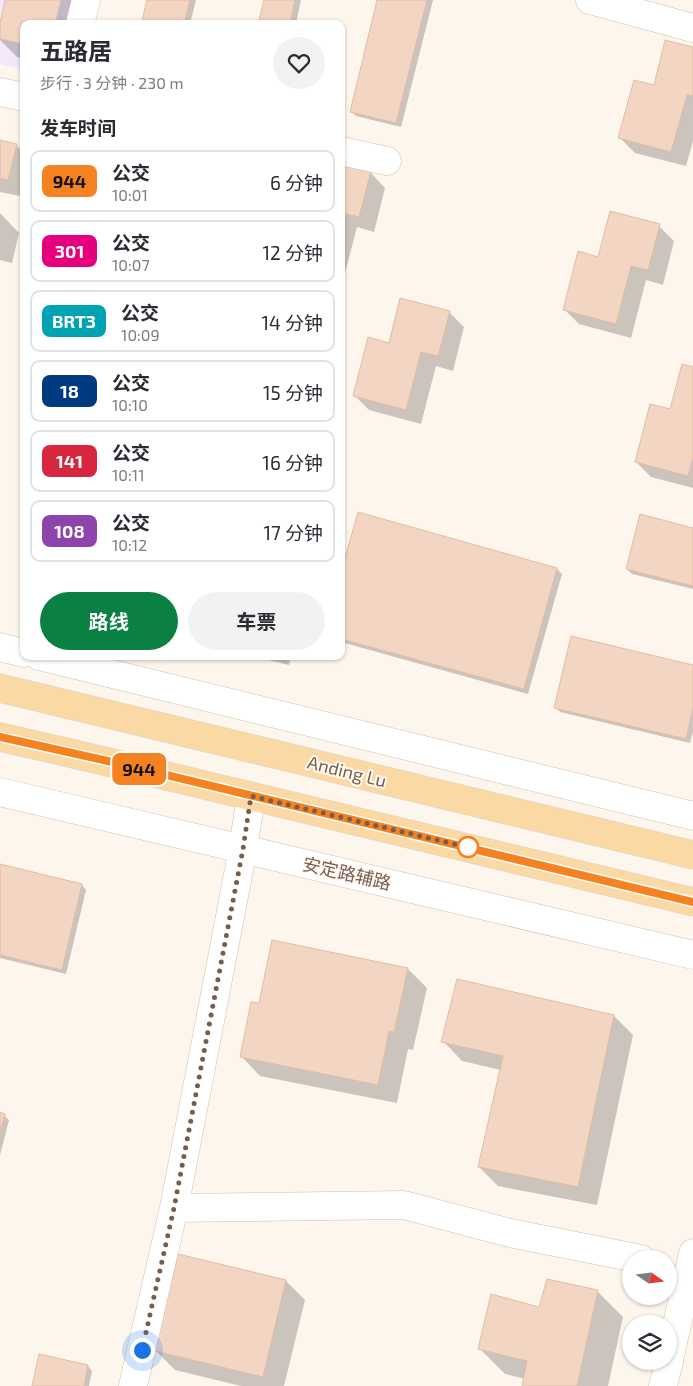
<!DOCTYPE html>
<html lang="zh">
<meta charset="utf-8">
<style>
body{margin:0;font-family:"Exo 2","Noto Sans SC",sans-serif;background:#f2f2f3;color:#2b2b33;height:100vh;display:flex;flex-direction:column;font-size:19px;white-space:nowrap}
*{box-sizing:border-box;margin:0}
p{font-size:16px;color:#7c7c81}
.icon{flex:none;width:28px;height:28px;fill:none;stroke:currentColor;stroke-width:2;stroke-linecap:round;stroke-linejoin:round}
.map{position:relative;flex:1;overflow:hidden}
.side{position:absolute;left:20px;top:20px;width:325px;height:640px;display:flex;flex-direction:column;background:#fff;border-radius:10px;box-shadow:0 1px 4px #0004}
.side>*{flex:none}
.badge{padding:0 10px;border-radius:8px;font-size:18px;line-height:32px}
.needle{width:32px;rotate:104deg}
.buttons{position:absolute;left:622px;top:1250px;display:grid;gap:10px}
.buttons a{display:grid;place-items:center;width:55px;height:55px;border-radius:50%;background:#fff;box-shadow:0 1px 4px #0004;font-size:25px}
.you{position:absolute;width:25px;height:25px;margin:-12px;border:4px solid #fff;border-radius:50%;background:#1a73e8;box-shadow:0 0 0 8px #1a73e833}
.map>.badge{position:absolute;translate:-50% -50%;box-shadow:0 0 0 2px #fff}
h2{padding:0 20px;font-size:19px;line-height:45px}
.round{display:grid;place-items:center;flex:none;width:52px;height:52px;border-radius:26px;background:#f2f2f3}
.headline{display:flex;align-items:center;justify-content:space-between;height:85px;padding:0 20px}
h1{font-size:24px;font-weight:700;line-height:38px}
.cta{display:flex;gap:10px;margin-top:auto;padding:10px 20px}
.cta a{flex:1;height:58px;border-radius:30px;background:#0b8043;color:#fff;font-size:20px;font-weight:700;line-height:58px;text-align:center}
.cta a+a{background:#f2f2f3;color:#2b2b33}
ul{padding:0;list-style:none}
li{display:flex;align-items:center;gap:15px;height:62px;margin:0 10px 8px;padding:0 10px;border:2px solid #e1e1e2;border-radius:10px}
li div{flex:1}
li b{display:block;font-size:19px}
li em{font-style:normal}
li .badge{min-width:55px;font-weight:700;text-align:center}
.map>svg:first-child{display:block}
.education{fill:#f3e8fa}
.shadow{fill:#0003}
.building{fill:#f3d5c3;stroke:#e6bba3}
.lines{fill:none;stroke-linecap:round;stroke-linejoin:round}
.minor-casing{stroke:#d1beb0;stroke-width:29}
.major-casing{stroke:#dad1cd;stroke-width:29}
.minor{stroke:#fff;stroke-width:28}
.major{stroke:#fbd9a5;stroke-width:28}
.line-casing{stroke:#fff;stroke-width:11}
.line{stroke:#f58220;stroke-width:8}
.walk{stroke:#7a5c4d;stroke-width:5;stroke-dasharray:0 9}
.stop-dot{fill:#fff;stroke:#f58220;stroke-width:2.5}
.labels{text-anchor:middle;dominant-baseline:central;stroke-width:4;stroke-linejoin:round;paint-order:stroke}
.street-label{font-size:18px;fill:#7a5c4d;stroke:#fffaf3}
</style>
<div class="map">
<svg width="693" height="1386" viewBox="0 0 693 1386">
<rect width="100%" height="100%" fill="#fdf6ec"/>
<!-- education -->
<path class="education" d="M0 0H73L68 24H24V70L0 64Z"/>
<!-- shadow -->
<path class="shadow" d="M7 0H85L79 24H24V58L17 57 0 40V28Z
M148 0H196L190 24H142Z
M265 0H301L296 24H260Z
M379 0H433L401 127 356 116 351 111Z
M693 48V141L686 166 635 153 620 138 655 87Z
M0 141 17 146 24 153V197L0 192Z
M341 165 370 172 385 188 374 232 357 227 342 285Z
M0 213 19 233 12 263 0 260Z
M659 226 674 241 663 285 646 280 631 338 579 324 564 309 599 258Z
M449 312 464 327 453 371 436 366 421 424 369 410 354 395 389 344Z
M693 368V488L651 477 636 462 671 410Z
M693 529V589L632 574 627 569Z
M557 569 562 574 528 694 341 642V576Z
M252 656H291L289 665Z
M693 666V732L690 743 560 712 555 707Z
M0 866 82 885 86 890 66 974 0 958Z
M408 969 427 988 413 1050 408 1049 397 1103 260 1076 241 1056 260 1005Z
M614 1016 633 1035 597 1205 498 1186 479 1167 501 1070 462 1061 443 1041Z
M0 1114 4 1115 9 1120 0 1155Z
M286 1281 305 1300 284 1386H241L175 1370 156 1351Z
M597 1291 623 1317 608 1386H523L525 1379 505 1374 480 1349 540 1309Z
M88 1366 92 1371 89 1386H34Z"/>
<!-- building -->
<path class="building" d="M5 0H61L55 24H24V44L0 39V23Z
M147 0H190L184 24H141Z
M264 0H295L290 24H258Z
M377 0H427L396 123 350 112Z
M665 40 693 47V96L687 95 671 152 618 138 634 80 654 85Z
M0 140 17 144 8 180 0 178Z
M341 164 371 171 359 217 342 213 341 216Z
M610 211 660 224 648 270 631 266 616 324 563 310 578 251 598 257Z
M400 298 450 311 438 356 421 352 406 410 353 396 368 337 389 343Z
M682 364 693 367V457L688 476 635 462 650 404 670 409Z
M358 512 557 568 524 689 341 639V572Z
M640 514 693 528V586L626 569Z
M571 636 693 665V708L686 739 554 708Z
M0 864 82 884 62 970 0 955Z
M272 940 408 968 394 1032 389 1031 378 1085 240 1057 251 1002 259 1003Z
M457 979 614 1015 578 1187 478 1167 503 1056 441 1042Z
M0 1112 5 1114 0 1132Z
M178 1254 286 1280 263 1377 155 1351Z
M547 1279 598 1290 577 1386H522L527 1361 478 1349 491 1294 539 1307Z
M39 1354 88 1365 84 1386H32Z"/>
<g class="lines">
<!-- minor casing -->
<g class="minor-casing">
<path id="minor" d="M590 0 693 28
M80 24 86 0
M0 92 24 97
M341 151 387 161
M0 647 24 653
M39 656 693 816
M0 792 693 955
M174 1208 404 1205 510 1233 641 1259
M669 1360 693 1253
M133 1386 174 1208 243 849 251 796
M663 1386 669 1361"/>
</g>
<!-- major casing -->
<g class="major-casing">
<path id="major" d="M0 688 693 855
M0 737 121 765 693 902"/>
</g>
<!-- minor -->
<use href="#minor" class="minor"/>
<!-- major -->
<use href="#major" class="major"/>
</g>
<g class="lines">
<!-- line casing -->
<g class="line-casing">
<path id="line" d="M0 737 121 764 693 902"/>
</g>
<!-- line -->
<use href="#line" class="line"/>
<!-- walk -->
<path class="walk" d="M142 1350 174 1208 243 849 251 796 475 849 468 847"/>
</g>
<!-- markers -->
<circle class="stop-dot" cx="468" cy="847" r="10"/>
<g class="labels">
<!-- street labels -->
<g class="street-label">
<text transform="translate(347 771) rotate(14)">Anding Lu</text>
<text transform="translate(347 873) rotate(13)">安定路辅路</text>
</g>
</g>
</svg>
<div class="buttons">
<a><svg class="needle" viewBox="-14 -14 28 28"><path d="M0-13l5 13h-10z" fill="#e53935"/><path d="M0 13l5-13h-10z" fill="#7c7c81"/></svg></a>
<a><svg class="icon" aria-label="layers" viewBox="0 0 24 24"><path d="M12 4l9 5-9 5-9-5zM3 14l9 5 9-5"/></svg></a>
</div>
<div class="you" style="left:142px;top:1350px"></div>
<b class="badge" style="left:139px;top:769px;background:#f58220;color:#111">944</b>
<section class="side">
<div class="headline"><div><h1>五路居</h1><p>步行 · 3 分钟 · 230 m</p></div><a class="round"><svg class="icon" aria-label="heart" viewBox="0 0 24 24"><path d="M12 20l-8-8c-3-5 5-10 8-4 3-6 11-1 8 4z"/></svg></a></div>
<h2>发车时间</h2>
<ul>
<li><span class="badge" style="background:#f58220;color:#111">944</span><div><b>公交</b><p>10:01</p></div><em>6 分钟</em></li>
<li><span class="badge" style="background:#e6007e;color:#fff">301</span><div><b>公交</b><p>10:07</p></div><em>12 分钟</em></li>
<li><span class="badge" style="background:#00a3b4;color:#fff">BRT3</span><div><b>公交</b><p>10:09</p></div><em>14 分钟</em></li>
<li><span class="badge" style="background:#003b80;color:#fff">18</span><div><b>公交</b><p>10:10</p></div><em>15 分钟</em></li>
<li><span class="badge" style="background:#d7263d;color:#fff">141</span><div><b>公交</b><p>10:11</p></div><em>16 分钟</em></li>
<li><span class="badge" style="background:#8e44ad;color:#fff">108</span><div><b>公交</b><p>10:12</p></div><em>17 分钟</em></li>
</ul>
<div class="cta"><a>路线</a><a>车票</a></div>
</section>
</div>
